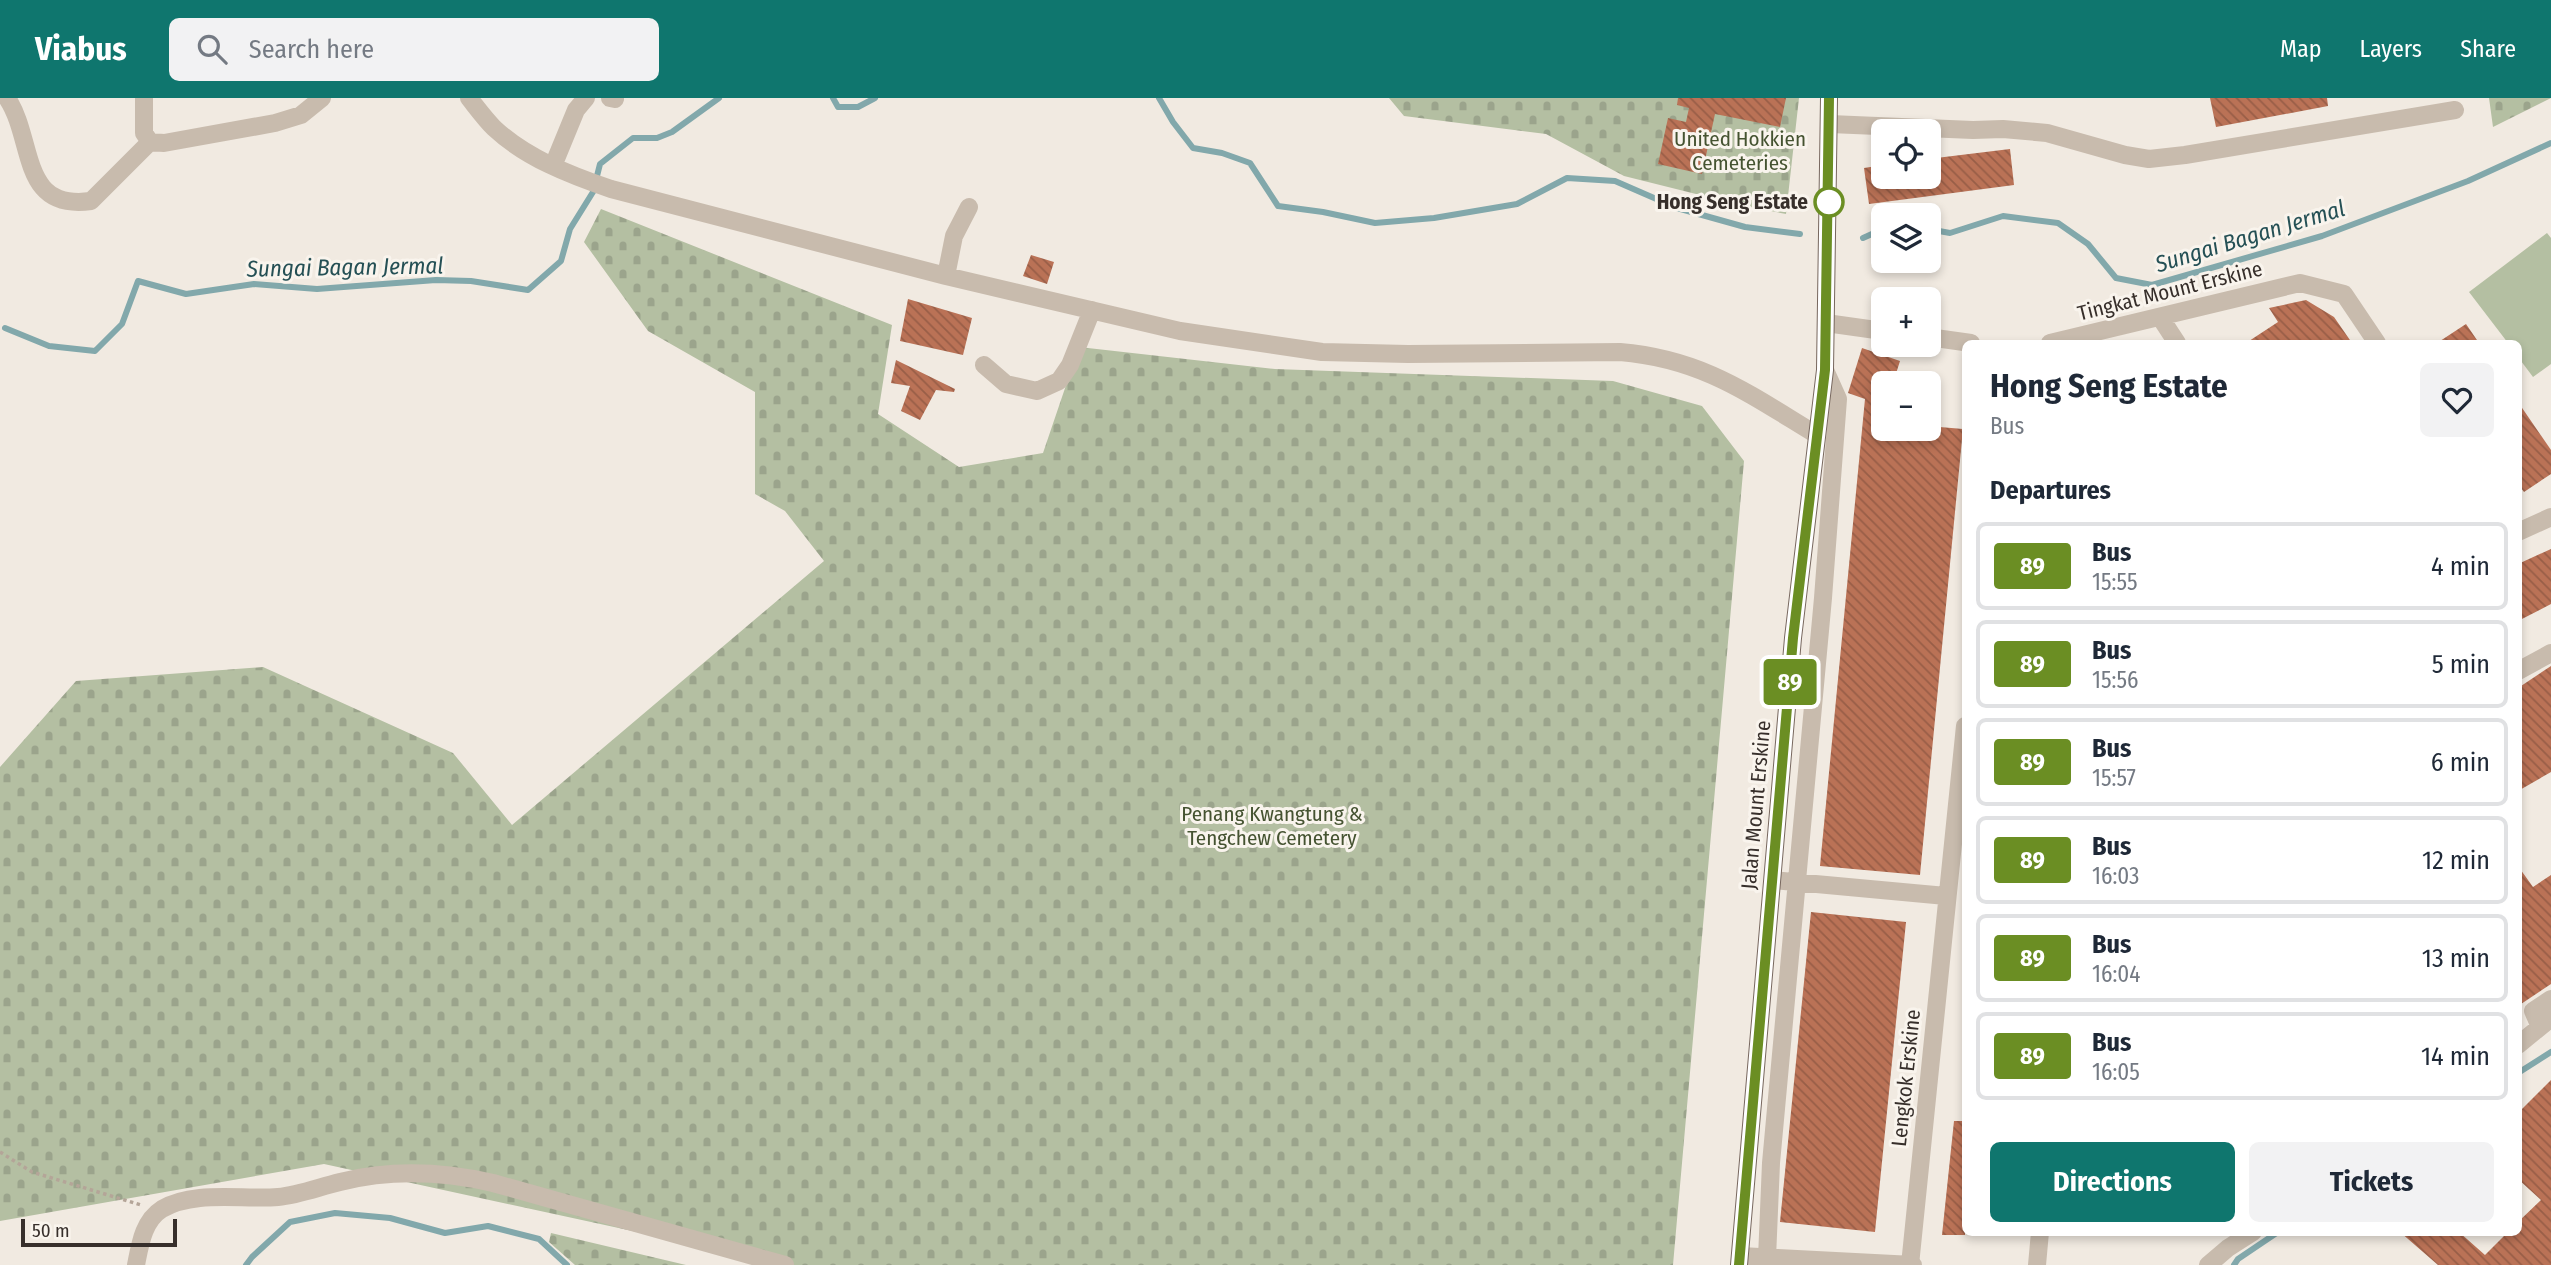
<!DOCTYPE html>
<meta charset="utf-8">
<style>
body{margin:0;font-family:"Fira Sans Condensed",sans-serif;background:#f2f2f3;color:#1f2937;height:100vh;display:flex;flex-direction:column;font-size:26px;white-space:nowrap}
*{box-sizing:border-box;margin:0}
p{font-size:23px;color:#747a83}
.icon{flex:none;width:38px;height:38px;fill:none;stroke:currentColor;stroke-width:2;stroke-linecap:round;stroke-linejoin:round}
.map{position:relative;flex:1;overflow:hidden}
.details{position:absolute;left:1962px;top:242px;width:560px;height:896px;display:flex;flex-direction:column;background:#fff;border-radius:10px;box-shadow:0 4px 10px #0003}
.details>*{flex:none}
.badge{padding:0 14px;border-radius:5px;font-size:24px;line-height:46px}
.buttons{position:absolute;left:1871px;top:21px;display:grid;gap:14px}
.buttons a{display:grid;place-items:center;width:70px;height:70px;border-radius:10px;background:#fff;box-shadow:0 4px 10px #0003;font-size:35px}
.scale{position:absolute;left:21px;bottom:18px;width:156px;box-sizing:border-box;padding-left:7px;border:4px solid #372f2b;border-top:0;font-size:19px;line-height:24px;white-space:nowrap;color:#372f2b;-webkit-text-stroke:5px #f9f4ed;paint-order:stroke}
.map>.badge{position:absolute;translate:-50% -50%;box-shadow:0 0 0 4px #fff}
h2{padding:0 28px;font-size:26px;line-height:63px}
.round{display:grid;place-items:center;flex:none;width:74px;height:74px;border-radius:10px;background:#f2f2f3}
.head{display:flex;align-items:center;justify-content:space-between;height:119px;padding:0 28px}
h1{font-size:33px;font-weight:700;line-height:52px}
.action{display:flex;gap:14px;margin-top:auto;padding:14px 28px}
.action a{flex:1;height:80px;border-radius:10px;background:#0f766e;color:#fff;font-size:28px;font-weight:700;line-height:80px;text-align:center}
.action a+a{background:#f2f2f3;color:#1f2937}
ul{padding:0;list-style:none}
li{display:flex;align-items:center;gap:21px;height:88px;margin:0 14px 10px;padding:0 14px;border:4px solid #e0e1e3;border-radius:10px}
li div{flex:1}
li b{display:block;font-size:26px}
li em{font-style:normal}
li .badge{min-width:77px;font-weight:700;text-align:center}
header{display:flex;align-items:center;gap:42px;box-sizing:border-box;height:98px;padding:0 35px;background:#0f766e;color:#fff}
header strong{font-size:33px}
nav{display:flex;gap:38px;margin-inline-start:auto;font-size:24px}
.search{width:490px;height:63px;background:#f2f2f3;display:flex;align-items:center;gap:18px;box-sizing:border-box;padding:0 24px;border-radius:10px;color:#747a83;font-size:26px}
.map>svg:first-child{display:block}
.cemetery{fill:url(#cemetery-stones)}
.pitch{fill:#b4bfa2}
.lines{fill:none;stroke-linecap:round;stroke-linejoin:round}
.stream{stroke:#82a8ab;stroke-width:6}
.building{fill:url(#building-back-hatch)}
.path{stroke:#b4a598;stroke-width:3.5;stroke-dasharray:3.5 3.5;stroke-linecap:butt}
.minor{stroke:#c8bbad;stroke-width:18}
.major{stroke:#77675e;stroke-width:18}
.line-casing{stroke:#fff;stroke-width:16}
.line{stroke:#6b8e23;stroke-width:10}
.stop-dot{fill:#fff;stroke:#6b8e23;stroke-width:3.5}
.labels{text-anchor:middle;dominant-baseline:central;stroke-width:6;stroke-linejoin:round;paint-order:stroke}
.park-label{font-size:21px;fill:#455331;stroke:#f9f4ed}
.stop-label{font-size:21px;font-weight:bold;fill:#372f2b;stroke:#f9f4ed;text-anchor:end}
.street-label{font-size:21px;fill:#372f2b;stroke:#f9f4ed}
.water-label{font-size:23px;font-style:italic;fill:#255055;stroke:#f9f4ed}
</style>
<header>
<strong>Viabus</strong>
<div class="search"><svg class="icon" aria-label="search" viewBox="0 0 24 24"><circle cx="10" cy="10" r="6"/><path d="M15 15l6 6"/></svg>Search here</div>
<nav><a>Map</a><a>Layers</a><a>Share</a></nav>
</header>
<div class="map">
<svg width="2551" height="1167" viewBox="0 0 2551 1167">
<defs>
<pattern id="cemetery-stones" width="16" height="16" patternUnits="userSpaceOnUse" patternTransform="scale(1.75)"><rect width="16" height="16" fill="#b4bfa2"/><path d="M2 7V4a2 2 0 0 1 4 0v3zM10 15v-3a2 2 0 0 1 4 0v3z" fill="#9ba48c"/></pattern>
<pattern id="building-back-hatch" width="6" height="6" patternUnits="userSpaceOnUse" patternTransform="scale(1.75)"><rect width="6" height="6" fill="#ba7256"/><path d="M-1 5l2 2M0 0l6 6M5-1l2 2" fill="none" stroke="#985e47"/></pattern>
</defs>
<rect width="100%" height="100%" fill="#f1eae1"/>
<!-- cemetery -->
<path class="cemetery" d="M1389 0H1799L1786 116 1740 107 1624 78 1546 36 1404 18Z
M2489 0H2551L2493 29Z
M601 111 892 227 878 316 959 369 1043 355 1079 249 1275 271 1613 283 1702 308 1744 363 1673 1167H789L324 1066 0 1123V669L76 583 263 569 453 655 512 727 824 463 785 413 755 396V294L648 233 584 144Z
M551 1135 686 1167H575L549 1144Z"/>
<!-- pitch -->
<path class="pitch" d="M2547 135 2551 140V266L2533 279 2518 259V245H2508L2469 194Z"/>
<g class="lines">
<!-- stream -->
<path class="stream" d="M833 0 838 9H858L875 0
M1159 0 1173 24 1193 50 1222 55 1250 65 1278 108 1323 114 1375 125 1434 120 1517 106 1567 80 1615 83 1677 110 1745 129 1800 136
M1928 131 1950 135 2003 118 2058 125 2088 146 2116 180 2152 187 2322 138 2468 83 2551 45
M1863 140 1883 131
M5 230 49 248 95 253 122 226 138 183 186 196 254 186 317 191 436 182 471 183 528 192 561 163 570 131 593 94 600 66 633 40H657L672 34 719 0
M2518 975 2551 954
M246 1167 252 1159 290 1124 335 1115 390 1120 445 1135 488 1128 539 1141 567 1167
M2234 1167 2238 1161 2278 1134"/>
</g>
<!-- building -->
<path class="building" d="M1678 0H1786L1780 29 1715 16 1702 76 1658 66 1668 20 1686 24 1689 10 1677 7Z
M2210 0H2327L2328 8 2216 29Z
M2010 51 2014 87 1869 106 1864 70 1883 67V79H1928V61Z
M1031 157 1054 164 1047 186 1023 178Z
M908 201 972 220 963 257 900 243Z
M2306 202 2334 219 2352 245H2246L2278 224 2269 210Z
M2466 226 2479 245H2437Z
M1862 250 1900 263 1893 285H1883V331H1928V328L1963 331 1920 777 1820 768 1865 301 1848 295Z
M896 262 955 291 954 294 936 292 920 322 901 313 910 288 891 285Z
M2518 304 2551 352V376L2524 394 2518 386Z
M2551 451V506L2518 523V466Z
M2551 568V674L2518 693V590Z
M2518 768 2533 789 2551 777V886L2518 908Z
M1811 814 1906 824 1875 1134 1780 1124Z
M2551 982V1167H2438L2400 1134H2459L2485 1157 2508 1134H2518V1124L2541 1102 2518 1081V1015Z
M1954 1023H1965V1137H1942Z"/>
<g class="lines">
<!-- path -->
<path class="path" d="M0 1054 32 1074 141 1107"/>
<!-- minor -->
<path class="minor" d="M7 0C35 42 19 113 91 103L150 44 164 45 275 25 301 17 322 0
M144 0V35L150 44
M469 0C477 10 485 21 494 30 526 60 570 77 611 91L946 178 1180 233 1322 254 1408 256 1620 254C1703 261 1749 296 1817 337
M610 0 615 1
M1830 26 1973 32 2003 31 2047 35 2125 57 2149 61 2185 57 2455 12
M553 68 576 12 586 0
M946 178 954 138 969 109
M2160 219 2177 245
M1826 225 1883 233
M1928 239 1971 245
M2050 245 2300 185 2344 196 2377 245
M984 267 1006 286 1037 293 1059 283 1070 267 1092 212
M2518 434 2551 419
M2518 573 2551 555
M1773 782 1946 798
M2540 929 2533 913 2551 901
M2518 947 2551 920
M1740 1158 1913 1167
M1767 1160 1771 1065 1823 500 1838 301 1825 272
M136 1167C140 1147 143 1123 162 1111 194 1092 242 1102 278 1099 299 1097 319 1089 340 1084 392 1071 441 1073 493 1085L785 1167
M1910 1167 1965 628
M2037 1167 2040 1134
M2208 1167 2228 1150 2253 1134"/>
<!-- major -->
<path class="major" d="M1739 1167 1793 540 1825 272 1829 0"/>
</g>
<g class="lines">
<!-- line casing -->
<g class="line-casing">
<path id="line" d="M1739 1167 1793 540 1825 272 1829 0"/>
</g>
<!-- line -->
<use href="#line" class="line"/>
</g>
<!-- markers -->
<circle class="stop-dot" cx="1829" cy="104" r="14"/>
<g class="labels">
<!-- park labels -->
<g class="park-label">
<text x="1740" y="41">United Hokkien<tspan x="1740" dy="24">Cemeteries</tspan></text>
<text x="1272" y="716">Penang Kwangtung &amp;<tspan x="1272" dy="24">Tengchew Cemetery</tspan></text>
</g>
<!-- stop labels -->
<g class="stop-label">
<text x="1808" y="104">Hong Seng Estate</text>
</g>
<!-- street labels -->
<g class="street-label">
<text transform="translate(2170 193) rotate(-14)">Tingkat Mount Erskine</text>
<text transform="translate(1756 707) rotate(-85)">Jalan Mount Erskine</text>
<text transform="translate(1906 980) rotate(-84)">Lengkok Erskine</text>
</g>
<!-- water labels -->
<g class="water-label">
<text transform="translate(2250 138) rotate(-17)">Sungai Bagan Jermal</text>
<text transform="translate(345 169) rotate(-1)">Sungai Bagan Jermal</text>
</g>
</g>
</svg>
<div class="buttons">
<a><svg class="icon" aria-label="locate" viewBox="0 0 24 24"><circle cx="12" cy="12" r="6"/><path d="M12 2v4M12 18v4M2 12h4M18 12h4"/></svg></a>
<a><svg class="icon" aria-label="layers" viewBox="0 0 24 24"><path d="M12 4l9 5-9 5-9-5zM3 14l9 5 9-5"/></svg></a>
<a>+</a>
<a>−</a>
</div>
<div class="scale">50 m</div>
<b class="badge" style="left:1790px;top:584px;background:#6b8e23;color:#fff">89</b>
<section class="details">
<div class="head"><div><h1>Hong Seng Estate</h1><p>Bus</p></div><a class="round"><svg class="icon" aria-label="heart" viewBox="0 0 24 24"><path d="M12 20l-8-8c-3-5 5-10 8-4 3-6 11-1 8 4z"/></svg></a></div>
<h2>Departures</h2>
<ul>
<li><span class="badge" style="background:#6b8e23;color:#fff">89</span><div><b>Bus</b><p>15:55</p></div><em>4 min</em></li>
<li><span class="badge" style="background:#6b8e23;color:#fff">89</span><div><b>Bus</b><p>15:56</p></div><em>5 min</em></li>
<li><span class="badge" style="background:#6b8e23;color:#fff">89</span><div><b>Bus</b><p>15:57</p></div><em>6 min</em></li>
<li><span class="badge" style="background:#6b8e23;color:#fff">89</span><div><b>Bus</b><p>16:03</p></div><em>12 min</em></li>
<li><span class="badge" style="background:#6b8e23;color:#fff">89</span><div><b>Bus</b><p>16:04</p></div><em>13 min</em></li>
<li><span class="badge" style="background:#6b8e23;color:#fff">89</span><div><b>Bus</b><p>16:05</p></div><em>14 min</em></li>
</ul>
<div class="action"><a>Directions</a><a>Tickets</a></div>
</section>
</div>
